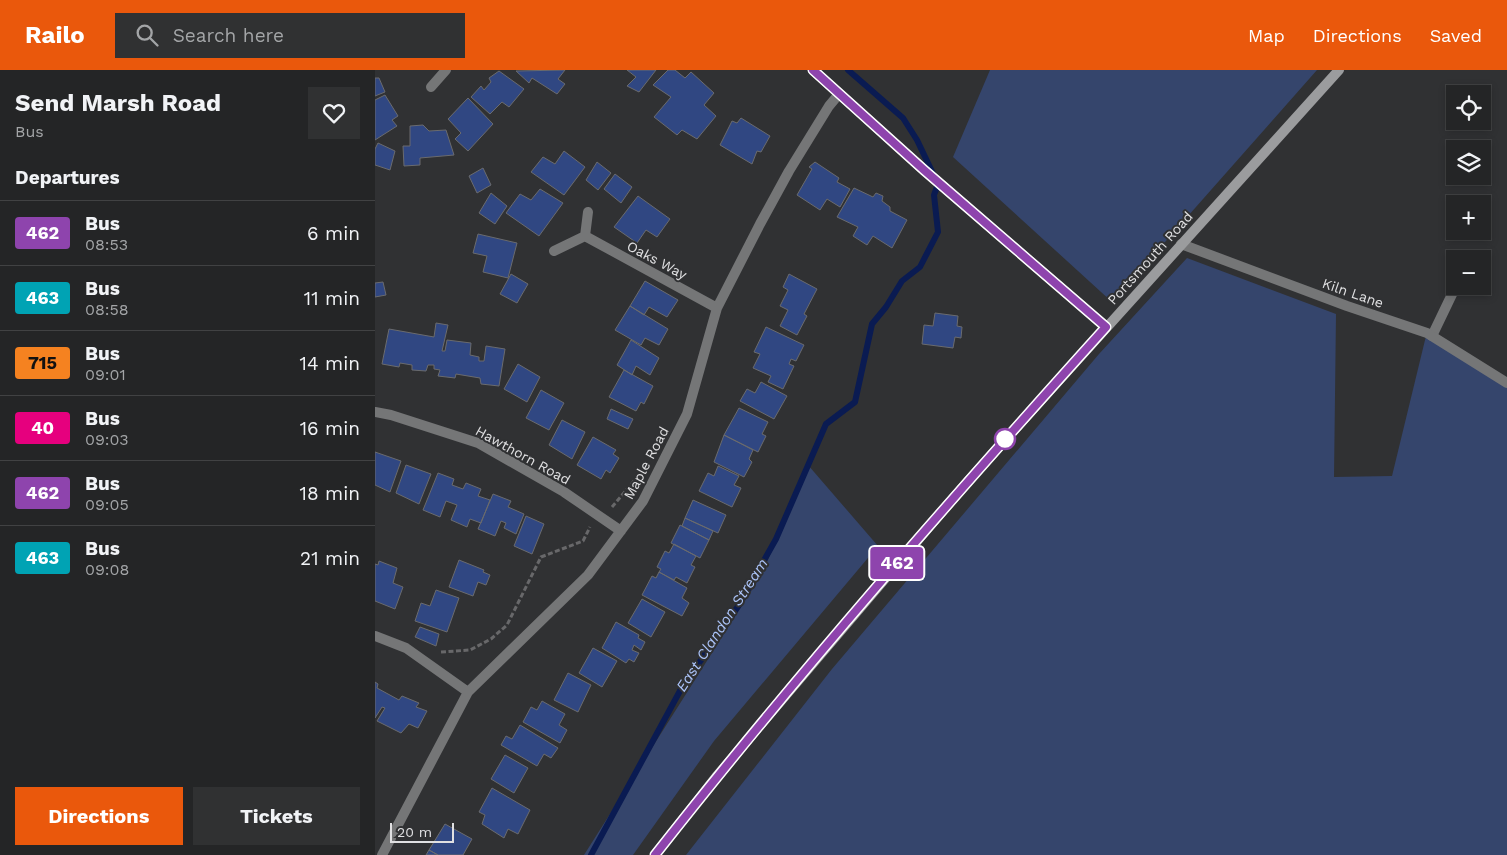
<!DOCTYPE html>
<meta charset="utf-8">
<style>
body{margin:0;font-family:"Work Sans",sans-serif;background:#303132;color:#f1f3f6;height:100vh;display:flex;flex-direction:column;font-size:19px;white-space:nowrap}
*{box-sizing:border-box;margin:0}
p{font-size:16px;color:#a3a5a7}
.icon{flex:none;width:28px;height:28px;fill:none;stroke:currentColor;stroke-width:2;stroke-linecap:round;stroke-linejoin:round}
.map{position:relative;flex:1;overflow:hidden}
.details{display:flex;flex-direction:column;background:#242526;width:375px}
.details>*{flex:none}
.badge{padding:0 10px;border-radius:4px;font-size:18px;line-height:32px}
.fabs{position:absolute;left:1071px;top:15px;display:grid;gap:10px}
.fabs a{display:grid;place-items:center;width:45px;height:45px;border-radius:0px;background:#242526;box-shadow:0 2px 8px #0003,0 0 0 1px #414243;font-size:25px}
.scale{position:absolute;left:15px;bottom:12px;width:64px;box-sizing:border-box;padding-left:5px;border:2px solid #e0e0e2;border-top:0;font-size:14px;line-height:18px;white-space:nowrap;color:#e0e0e2;-webkit-text-stroke:4px #303133;paint-order:stroke}
.map>.badge{position:absolute;translate:-50% -50%;box-shadow:0 0 0 2px #fff}
h2{padding:0 15px;font-size:19px;line-height:45px}
.round{display:grid;place-items:center;flex:none;width:52px;height:52px;border-radius:0px;background:#303132}
.head{display:flex;align-items:center;justify-content:space-between;height:85px;padding:0 15px}
h1{font-size:24px;font-weight:700;line-height:38px}
.cta{display:flex;gap:10px;margin-top:auto;padding:10px 15px}
.cta a{flex:1;height:58px;border-radius:0px;background:#ea580c;color:#fff;font-size:20px;font-weight:700;line-height:58px;text-align:center}
.cta a+a{background:#303132;color:#f1f3f6}
ul{padding:0;list-style:none}
li{display:flex;align-items:center;gap:15px;height:65px;padding:0 15px;border-top:1px solid #414243}
li div{flex:1}
li b{display:block;font-size:19px}
li em{font-style:normal}
li .badge{min-width:55px;font-weight:700;text-align:center}
header{display:flex;align-items:center;gap:30px;box-sizing:border-box;height:70px;padding:0 25px;background:#ea580c;color:#fff}
header strong{font-size:24px}
nav{display:flex;gap:28px;margin-inline-start:auto;font-size:18px}
.search{width:350px;height:45px;background:#303132;display:flex;align-items:center;gap:12px;box-sizing:border-box;padding:0 18px;border-radius:0px;color:#a3a5a7;font-size:19px}
main{display:flex;flex:1;min-height:0}
.map>svg:first-child{display:block}
.green{fill:#35456c}
.lines{fill:none;stroke-linecap:round;stroke-linejoin:round}
.stream{stroke:#0a1b52;stroke-width:6}
.building{fill:#304782;stroke:#6a6b6e}
.path{stroke:#68686a;stroke-width:3;stroke-dasharray:5 2.5;stroke-linecap:butt}
.service{stroke:#757677;stroke-width:10}
.minor{stroke:#757677;stroke-width:10}
.secondary{stroke:#9b9c9e;stroke-width:10}
.line-casing{stroke:#fff;stroke-width:11}
.line{stroke:#8e44ad;stroke-width:8}
.stop-dot{fill:#fff;stroke:#8e44ad;stroke-width:2.5}
.labels{text-anchor:middle;dominant-baseline:central;stroke-width:4;stroke-linejoin:round;paint-order:stroke}
.street-label{font-size:14px;fill:#e0e0e2;stroke:#303133}
.water-label{font-size:15px;font-style:italic;fill:#abc3f8;stroke:#303133}
</style>
<header>
<strong>Railo</strong>
<div class="search"><svg class="icon" aria-label="search" viewBox="0 0 24 24"><circle cx="10" cy="10" r="6"/><path d="M15 15l6 6"/></svg>Search here</div>
<nav><a>Map</a><a>Directions</a><a>Saved</a></nav>
</header>
<main>
<section class="details">
<div class="head"><div><h1>Send Marsh Road</h1><p>Bus</p></div><a class="round"><svg class="icon" aria-label="heart" viewBox="0 0 24 24"><path d="M12 20l-8-8c-3-5 5-10 8-4 3-6 11-1 8 4z"/></svg></a></div>
<h2>Departures</h2>
<ul>
<li><span class="badge" style="background:#8e44ad;color:#fff">462</span><div><b>Bus</b><p>08:53</p></div><em>6 min</em></li>
<li><span class="badge" style="background:#00a3b4;color:#fff">463</span><div><b>Bus</b><p>08:58</p></div><em>11 min</em></li>
<li><span class="badge" style="background:#f58220;color:#111">715</span><div><b>Bus</b><p>09:01</p></div><em>14 min</em></li>
<li><span class="badge" style="background:#e6007e;color:#fff">40</span><div><b>Bus</b><p>09:03</p></div><em>16 min</em></li>
<li><span class="badge" style="background:#8e44ad;color:#fff">462</span><div><b>Bus</b><p>09:05</p></div><em>18 min</em></li>
<li><span class="badge" style="background:#00a3b4;color:#fff">463</span><div><b>Bus</b><p>09:08</p></div><em>21 min</em></li>
</ul>
<div class="cta"><a>Directions</a><a>Tickets</a></div>
</section>
<div class="map">
<svg width="1132" height="785" viewBox="0 0 1132 785">
<rect width="100%" height="100%" fill="#303133"/>
<!-- green -->
<path class="green" d="M615 0H942L737 232 578 87Z
M812 188 961 244 959 407 1017 406 1051 266 1132 316V785H311L457 599 724 284Z
M433 395 503 476 339 671 258 785H209L387 504Z"/>
<g class="lines">
<!-- stream -->
<path class="stream" d="M216 785 306 619 364 535 401 469 451 354 480 332 497 254 511 237 527 211 545 197 563 162 559 125 563 114 542 70 528 48 473 0"/>
</g>
<!-- building -->
<path class="building" d="M190 0 183 9 190 14 182 24 157 8 154 13 141 1Z
M252 0H281L264 22 252 16 261 7Z
M293 0H300L310 8 316 2 339 23 329 35 341 46 322 69 307 60 302 65 279 47 296 27 278 15Z
M124 1 149 19 134 37 127 32 115 44 96 27 106 16 109 20 116 12 114 8Z
M0 8H4L10 22 0 26Z
M10 25 23 46 17 50 22 56 0 70V30Z
M93 28 118 54 93 81 80 69 86 63 73 49Z
M366 48 395 66 386 82 382 81 377 94 345 75 357 51 362 53Z
M48 55 54 61 71 60 79 85 45 88V95L29 96 28 76H35V56Z
M3 73 20 81 15 100 0 95V79Z
M189 81 210 97 189 125 156 102 168 87 180 94Z
M222 92 236 103 223 120 211 110Z
M440 92 464 108 462 112 475 119 465 137 452 129 445 140 422 125 437 99 434 97Z
M108 98 116 115 102 123 94 106Z
M240 104 257 117 246 133 229 119Z
M479 118 498 127 501 123 508 126 507 131 515 137V141L532 150 517 178 498 166 492 175 478 166 483 157 462 147Z
M165 119 188 133 164 166 131 143 145 124 156 130Z
M116 123 132 136 120 154 104 143Z
M263 126 295 149 282 167 271 160 262 173 239 157Z
M103 164 142 173 133 208 108 202 112 186 98 183Z
M136 204 153 214 142 233 125 224Z
M414 204 442 219 429 244 432 246 422 265 405 256 413 240 405 236 413 220 408 217Z
M270 211 303 230 292 247 274 237 269 245 255 236Z
M8 212 11 225 0 227V213Z
M255 236 293 259 284 275 270 268 266 275 240 260Z
M560 243 583 246 582 256 587 257 586 268 580 267 578 278 547 274 549 255 558 256Z
M61 253 73 255 67 281H70L72 270 96 273 95 285 104 287V291H109L111 276 130 279 124 316 106 314 105 308 81 304 80 308 63 306 65 300 59 299V295H53L51 301 37 300V295L25 293 24 297 7 294 14 259 59 267Z
M391 257 429 275 421 291 416 289 414 294 419 296 408 319 393 312 396 306 378 298 385 284 379 282Z
M256 270 284 288 275 305 261 296 257 305 242 295Z
M143 294 165 307 152 332 129 319Z
M249 300 278 316 269 334 266 332 261 341 234 327Z
M386 312 412 326 399 349 365 331 372 319 380 323Z
M166 320 189 333 174 360 151 348Z
M364 338 393 352 387 364 391 366 383 382 349 365Z
M236 339 258 349 253 359 232 349Z
M187 350 210 362 197 389 174 375Z
M349 365 378 380 374 389 377 392 369 407 339 392Z
M218 367 241 380 238 384 244 388 235 403 231 400 226 409 202 395Z
M0 382 26 391 15 422 0 415Z
M31 395 56 404 44 434 21 423Z
M343 396 364 406 359 415 366 418 357 437 324 421 333 403 339 406Z
M63 403 79 409 77 415 88 419 91 413 106 419 103 426 115 430 106 453 95 449 92 457 76 450 82 435 71 431 65 447 48 440Z
M118 424 136 431 133 437 149 444 141 464 129 458 131 453 126 451 120 466 103 459Z
M318 430 351 445 343 463 310 448Z
M151 446 169 454 157 484 139 476Z
M310 448 338 461 334 470 307 456Z
M305 455 334 470 325 488 296 473Z
M299 474 321 486 316 495 320 497 312 513 301 507 299 510 284 502 286 499 282 497 290 481 294 483Z
M84 490 109 500 108 502 115 505 111 515 103 512 98 526 74 517Z
M4 491 22 498 18 513 28 517 20 539 0 531V494L3 495Z
M284 502 312 518 307 528 314 533 307 546 267 525 277 506 281 508Z
M61 520 84 528 72 562 40 551 46 533 55 536Z
M267 529 290 542 276 567 253 553Z
M241 552 264 565 263 568 270 572 266 580 259 575 257 580 264 583 259 592 254 589 251 593 227 578Z
M45 557 64 564 61 576 40 567Z
M218 578 242 591 227 617 204 603Z
M193 603 216 615 203 642 179 630Z
M0 612 3 614 2 618 24 630 27 626 44 633 41 637 52 641 43 658 34 654 26 663 2 651 10 638 7 637 0 648Z
M167 631 190 644 184 655 192 660 185 673 148 652 156 637 162 640Z
M145 655 183 678 176 688 169 684 162 696 126 675 131 666 137 669Z
M130 685 153 698 139 723 116 709Z
M117 718 155 740 143 764 133 759 129 768 107 754 110 745 104 742Z
M70 754 97 769 88 785H63L54 780Z
M54 780 63 785H51Z"/>
<g class="lines">
<!-- path -->
<path class="path" d="M237 437 259 411
M66 582 95 580 116 569 132 555 166 487 208 471 215 457"/>
<!-- service -->
<path class="service" d="M1057 266 1081 216"/>
<!-- minor -->
<path class="minor" d="M56 17 71 0
M210 166 342 238
M806 174 972 236 1052 263 1132 313
M179 181 210 166 213 142
M0 342 16 345 103 373 189 422 246 461
M0 566 31 578 93 622
M7 785 93 622 213 505 268 431 312 344 342 238 385 154 414 101 454 36 464 24"/>
<!-- secondary -->
<path class="secondary" d="M438 0 549 100 731 257
M280 785 341 707 594 410 964 0"/>
</g>
<g class="lines">
<!-- line casing -->
<g class="line-casing">
<path id="line" d="M280 785C423 603 576 429 731 257L549 100 438 0"/>
</g>
<!-- line -->
<use href="#line" class="line"/>
</g>
<!-- markers -->
<circle class="stop-dot" cx="630" cy="369" r="10"/>
<g class="labels">
<!-- street labels -->
<g class="street-label">
<text transform="translate(775 188) rotate(-48)">Portsmouth Road</text>
<text transform="translate(282 190) rotate(28)">Oaks Way</text>
<text transform="translate(978 223) rotate(19)">Kiln Lane</text>
<text transform="translate(148 385) rotate(29)">Hawthorn Road</text>
<text transform="translate(271 393) rotate(-62)">Maple Road</text>
</g>
<!-- water labels -->
<g class="water-label">
<text transform="translate(347 555) rotate(-57)">East Clandon Stream</text>
</g>
</g>
</svg>
<div class="fabs">
<a><svg class="icon" aria-label="locate" viewBox="0 0 24 24"><circle cx="12" cy="12" r="6"/><path d="M12 2v4M12 18v4M2 12h4M18 12h4"/></svg></a>
<a><svg class="icon" aria-label="layers" viewBox="0 0 24 24"><path d="M12 4l9 5-9 5-9-5zM3 14l9 5 9-5"/></svg></a>
<a>+</a>
<a>−</a>
</div>
<div class="scale">20 m</div>
<b class="badge" style="left:522px;top:493px;background:#8e44ad;color:#fff">462</b>
</div>
</main>
